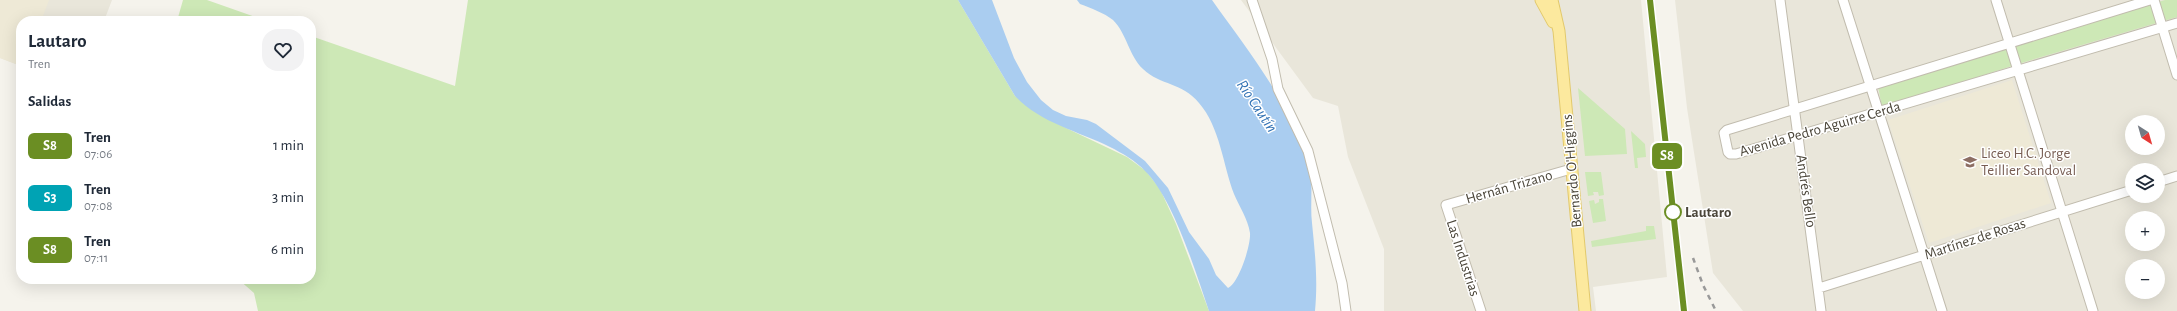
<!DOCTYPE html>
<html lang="es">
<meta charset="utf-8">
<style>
body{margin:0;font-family:"Alegreya Sans",sans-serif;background:#f2f2f3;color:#1f2937;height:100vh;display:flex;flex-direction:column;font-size:15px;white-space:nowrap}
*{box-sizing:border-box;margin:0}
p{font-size:13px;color:#747a83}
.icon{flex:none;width:22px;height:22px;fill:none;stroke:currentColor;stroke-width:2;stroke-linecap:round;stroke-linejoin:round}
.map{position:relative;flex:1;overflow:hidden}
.details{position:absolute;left:16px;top:16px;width:300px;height:268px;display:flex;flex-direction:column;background:#fff;border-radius:16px;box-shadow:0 4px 16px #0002}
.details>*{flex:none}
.badge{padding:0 8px;border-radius:6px;font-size:14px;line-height:26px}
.needle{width:26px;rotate:143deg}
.tools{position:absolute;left:2125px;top:115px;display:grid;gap:8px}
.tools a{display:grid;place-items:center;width:40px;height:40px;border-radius:50%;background:#fff;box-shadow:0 4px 16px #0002;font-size:20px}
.map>.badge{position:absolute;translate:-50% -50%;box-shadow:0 0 0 2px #fff}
h2{padding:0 12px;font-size:15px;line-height:36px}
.round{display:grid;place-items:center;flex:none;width:42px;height:42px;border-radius:16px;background:#f2f2f3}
.summary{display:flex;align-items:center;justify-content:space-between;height:68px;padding:0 12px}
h1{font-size:19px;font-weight:700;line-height:30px}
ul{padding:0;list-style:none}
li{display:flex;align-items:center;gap:12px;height:52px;padding:0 12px}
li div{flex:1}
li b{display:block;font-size:15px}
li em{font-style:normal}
li .badge{min-width:44px;font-weight:700;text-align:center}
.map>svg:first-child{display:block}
.residential{fill:#e9e6da;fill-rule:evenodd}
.education{fill:#eee9d6}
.green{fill:#cde8b6}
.water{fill:#aacdf0}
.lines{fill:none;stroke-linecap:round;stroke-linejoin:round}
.minor-casing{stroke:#c1bcae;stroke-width:11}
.major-casing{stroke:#e2c96c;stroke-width:13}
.minor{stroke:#fff;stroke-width:9}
.major{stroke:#fce99e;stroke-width:11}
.rail{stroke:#999;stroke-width:2.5;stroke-dasharray:5 5;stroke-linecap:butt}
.line-casing{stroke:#fff;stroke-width:9}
.line{stroke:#6b8e23;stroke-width:6}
.stop-dot{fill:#fff;stroke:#6b8e23;stroke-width:2}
.labels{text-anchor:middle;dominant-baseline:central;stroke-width:3;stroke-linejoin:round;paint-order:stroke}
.street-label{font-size:15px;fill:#4a4539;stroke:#fff}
.education-label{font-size:15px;fill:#785e54;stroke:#fff;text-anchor:start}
.stop-label{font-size:15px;font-weight:bold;fill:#4a4539;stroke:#fff;text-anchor:start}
.water-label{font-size:16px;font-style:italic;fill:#3373b5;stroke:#fff}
</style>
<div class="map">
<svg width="2177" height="311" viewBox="0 0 2177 311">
<rect width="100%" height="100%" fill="#f5f3ec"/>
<!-- residential -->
<path class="residential" d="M0 0H112L104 21H21V66L0 58Z
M1241 0H1641L1667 277 1593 287 1596 311H1384V249L1348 157 1338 106 1313 98Z
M1675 0H2177V311H1743L1713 273 1687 108ZM2132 122H2158V148H2132ZM2132 170H2158V196H2132ZM2132 218H2158V244H2132ZM2132 266H2158V292H2132Z"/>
<!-- education -->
<path class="education" d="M0 0H49L41 21H21V66L0 58Z
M2012 80 2051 203 1929 243 1888 120Z"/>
<!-- green -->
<path class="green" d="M183 0H207L267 21H177Z
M468 0H958L1015 96 1066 128 1127 157 1146 171 1160 189 1176 224 1209 311H258L254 293 238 279H311V36L455 86Z
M2165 0H2177V17L2018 64 1882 108 1878 86 2084 23Z
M1578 88 1625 129 1627 154 1585 156Z
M1631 131 1645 144 1646 157 1637 158 1638 168H1635Z
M1585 172H1601L1604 195 1599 196 1598 192H1593L1594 195 1588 196Z
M1599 199H1603L1606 221 1593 223 1589 201 1594 200 1595 204 1599 202Z
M1646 226H1654L1656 239 1592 247 1591 241 1646 231Z"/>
<!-- water -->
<path class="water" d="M958 0H992L1014 58 1027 82 1041 100 1053 110 1066 116 1087 120 1096 124 1145 161 1168 188 1189 232 1209 259 1216 275 1228 288C1239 283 1251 245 1250 233 1248 219 1239 206 1234 194 1223 165 1220 127 1199 103 1182 82 1161 86 1143 69 1129 56 1127 34 1113 20 1104 13 1091 8 1080 4L1077 0H1212C1246 48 1298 113 1310 171 1313 188 1310 206 1312 223 1315 253 1318 280 1315 311H1209C1196 273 1173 198 1145 171 1136 161 1122 153 1110 147 1078 131 1040 123 1015 96Z"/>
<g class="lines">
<!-- minor casing -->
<g class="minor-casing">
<path id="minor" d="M1252 0 1272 59 1278 89 1308 151 1342 283 1346 311
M1780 0 1821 311
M1843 0 1942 311
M1996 0 2093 311
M2150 0 1727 130 1724 133 1728 152 1730 154H1736L2177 23
M2154 0 2177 75
M2158 182 2177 176
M1819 288 2132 190
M1481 311 1446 205 1571 169"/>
</g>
<!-- major casing -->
<g class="major-casing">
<path id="major" d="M1541 0 1553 22
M1552 0 1559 31 1585 311"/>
</g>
<!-- minor -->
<use href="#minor" class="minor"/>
<!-- major -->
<use href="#major" class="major"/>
<!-- rail -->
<path class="rail" d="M1650 0 1684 311
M1693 258 1703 285 1716 311"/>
</g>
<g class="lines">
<!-- line casing -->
<g class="line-casing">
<path id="line" d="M1650 0 1684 311"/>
</g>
<!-- line -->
<use href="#line" class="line"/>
</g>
<!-- icons -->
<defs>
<g id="school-bare" transform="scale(1.08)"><path d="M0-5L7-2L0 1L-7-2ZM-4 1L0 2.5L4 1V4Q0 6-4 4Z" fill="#8d6e63" stroke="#fff" stroke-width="2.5" paint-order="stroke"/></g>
</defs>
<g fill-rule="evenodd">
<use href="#school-bare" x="1970" y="162"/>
</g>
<!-- markers -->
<circle class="stop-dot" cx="1673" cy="212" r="8"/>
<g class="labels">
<!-- street labels -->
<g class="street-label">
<text transform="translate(1820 129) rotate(-16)">Avenida Pedro Aguirre Cerda</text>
<text transform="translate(1572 171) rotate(-95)">Bernardo O'Higgins</text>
<text transform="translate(1509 187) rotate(-16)">Hernán Trizano</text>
<text transform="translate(1806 191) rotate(82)">Andrés Bello</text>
<text transform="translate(1975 239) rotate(-18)">Martínez de Rosas</text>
<text transform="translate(1463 258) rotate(72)">Las Industrias</text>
</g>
<!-- education labels -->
<g class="education-label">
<text x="1981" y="153">Liceo H.C. Jorge<tspan x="1981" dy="17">Teillier Sandoval</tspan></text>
</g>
<!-- stop labels -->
<g class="stop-label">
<text x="1685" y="212">Lautaro</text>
</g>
<!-- water labels -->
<g class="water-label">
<text transform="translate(1257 106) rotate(56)">Río Cautín</text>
</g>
</g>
</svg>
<div class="tools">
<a><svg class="needle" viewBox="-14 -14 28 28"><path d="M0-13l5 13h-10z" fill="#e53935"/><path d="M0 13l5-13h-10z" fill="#747a83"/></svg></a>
<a><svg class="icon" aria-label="layers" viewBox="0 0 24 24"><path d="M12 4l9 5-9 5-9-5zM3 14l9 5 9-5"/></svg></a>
<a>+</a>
<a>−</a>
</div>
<b class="badge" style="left:1667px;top:156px;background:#6b8e23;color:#fff">S8</b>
<section class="details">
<div class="summary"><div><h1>Lautaro</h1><p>Tren</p></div><a class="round"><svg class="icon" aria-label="heart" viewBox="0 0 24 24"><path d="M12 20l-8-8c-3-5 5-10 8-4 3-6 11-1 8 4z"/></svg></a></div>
<h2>Salidas</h2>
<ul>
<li><span class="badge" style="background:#6b8e23;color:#fff">S8</span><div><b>Tren</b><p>07:06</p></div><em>1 min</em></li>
<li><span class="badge" style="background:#00a3b4;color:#fff">S3</span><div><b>Tren</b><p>07:08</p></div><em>3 min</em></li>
<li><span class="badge" style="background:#6b8e23;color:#fff">S8</span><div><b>Tren</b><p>07:11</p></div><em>6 min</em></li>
</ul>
</section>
</div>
